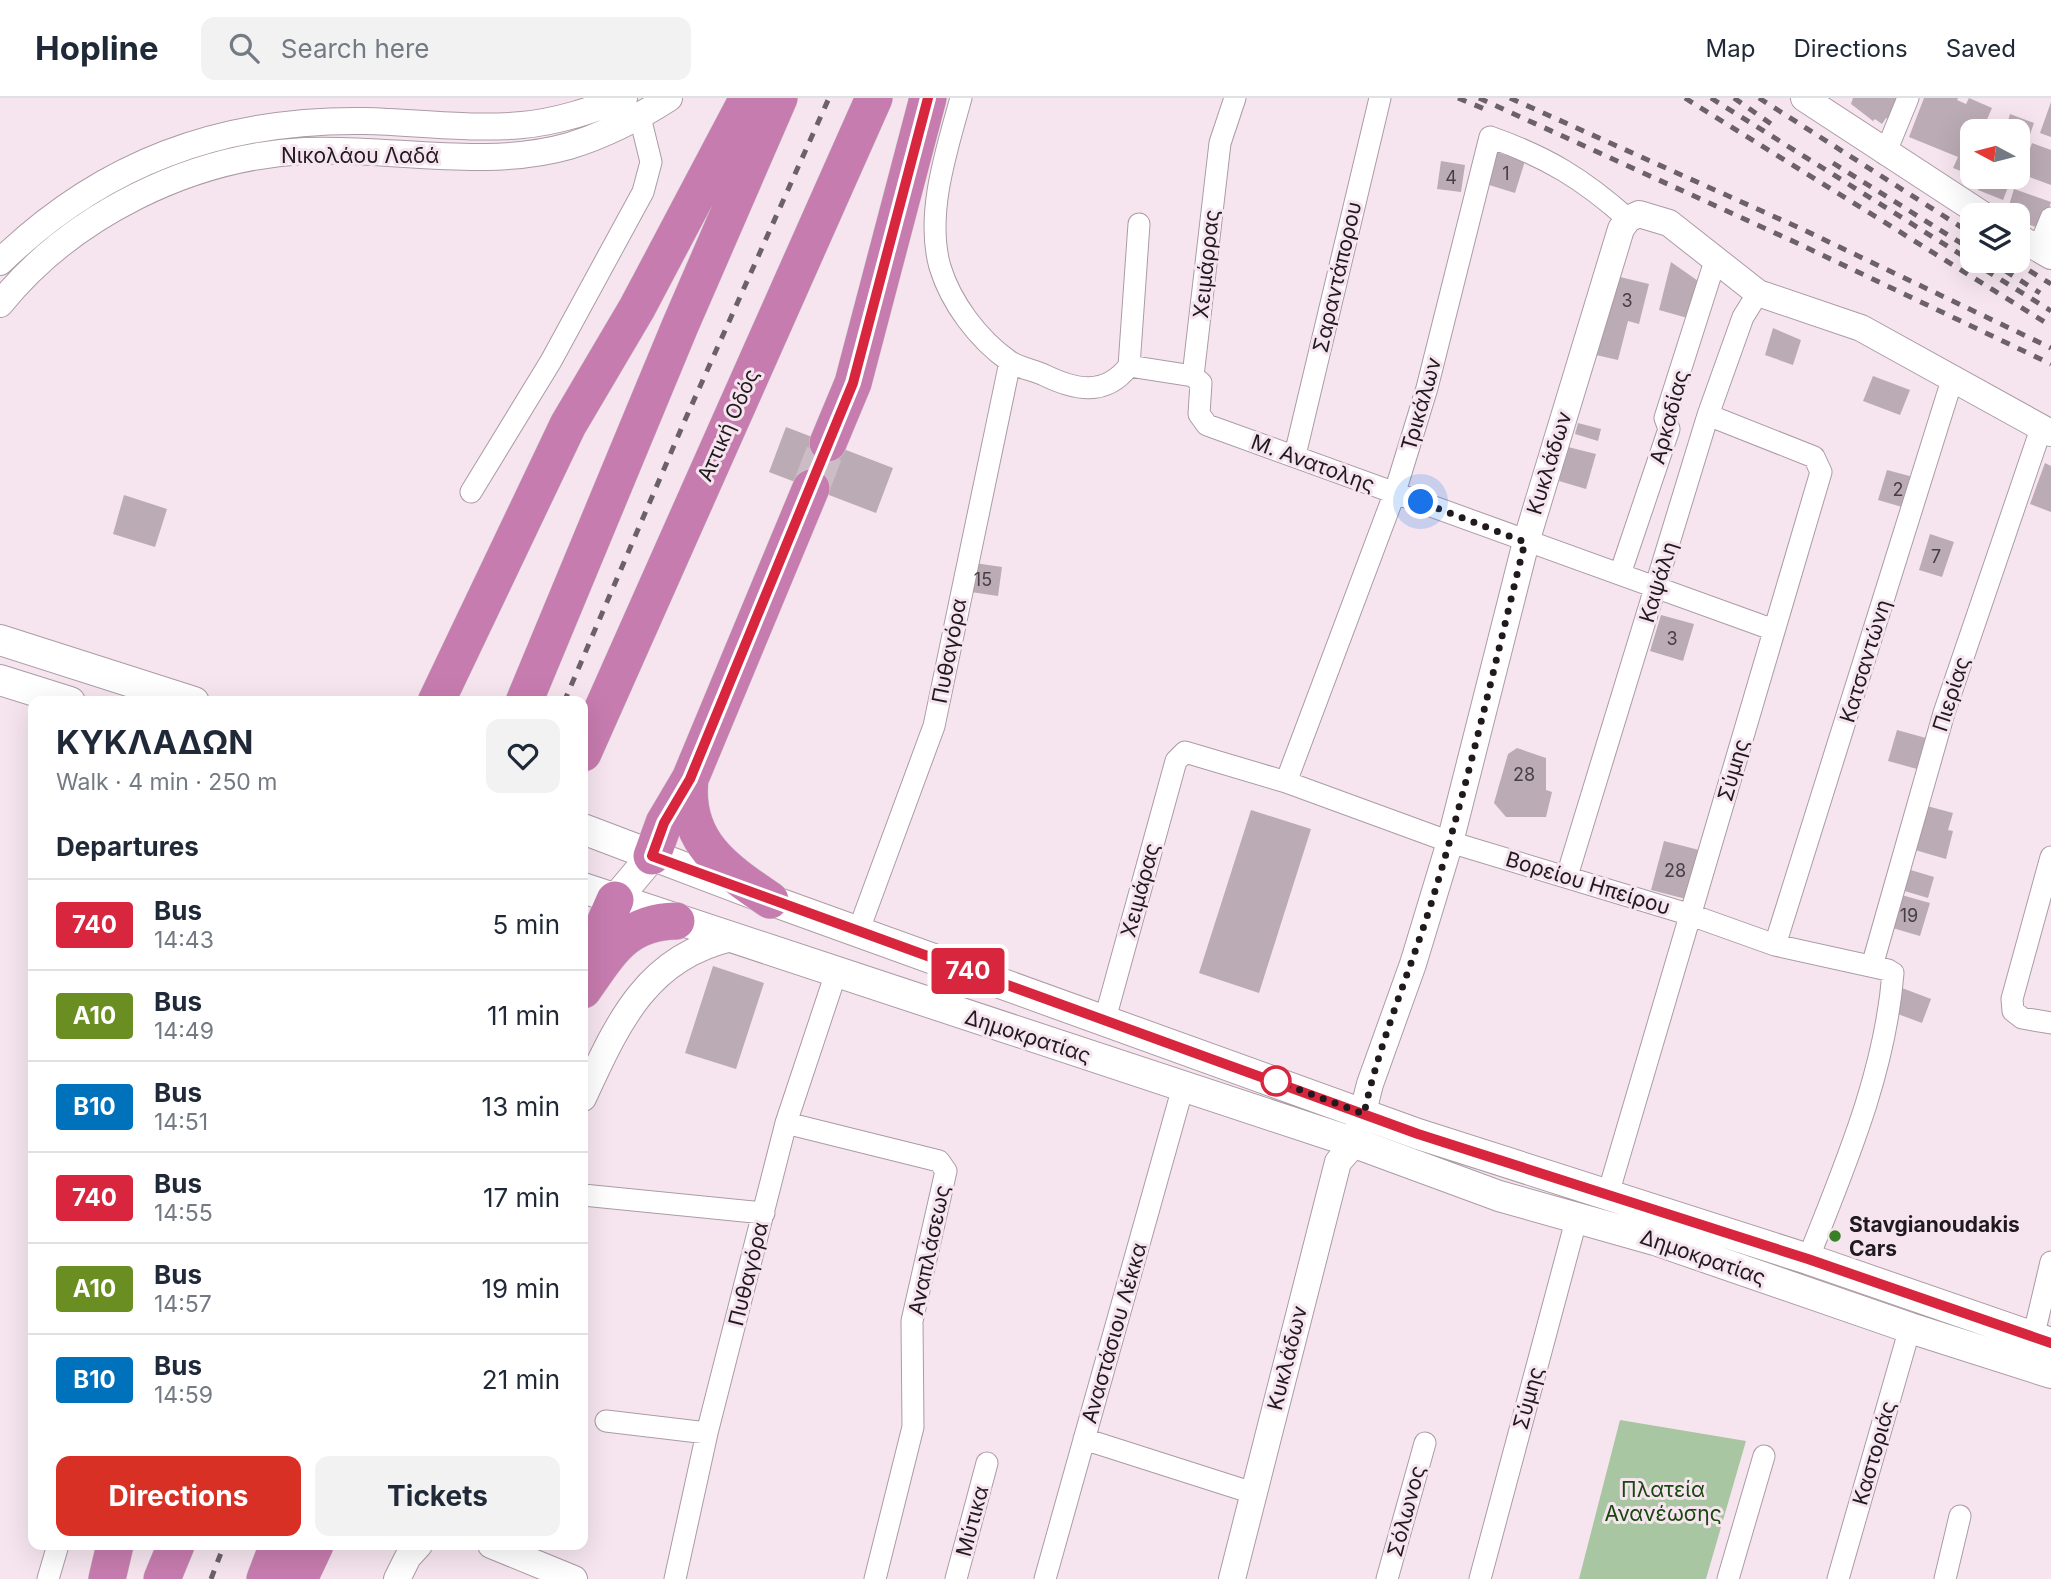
<!DOCTYPE html>
<meta charset="utf-8">
<style>
body{margin:0;font-family:Inter,sans-serif;background:#f2f2f3;color:#1f2937;height:100vh;display:flex;flex-direction:column;font-size:26px;white-space:nowrap}
*{box-sizing:border-box;margin:0}
p{font-size:23px;color:#747a83}
.icon{flex:none;width:38px;height:38px;fill:none;stroke:currentColor;stroke-width:2;stroke-linecap:round;stroke-linejoin:round}
.map{position:relative;flex:1;overflow:hidden}
.sheet{position:absolute;left:28px;top:598px;width:560px;height:854px;display:flex;flex-direction:column;background:#fff;border-radius:14px;box-shadow:0 7px 28px #0002}
.sheet>*{flex:none}
.badge{padding:0 14px;border-radius:5px;font-size:24px;line-height:46px}
.needle{width:46px;rotate:277deg}
.fabs{position:absolute;left:1960px;top:21px;display:grid;gap:14px}
.fabs a{display:grid;place-items:center;width:70px;height:70px;border-radius:14px;background:#fff;box-shadow:0 7px 28px #0002;font-size:35px}
.you{position:absolute;width:35px;height:35px;margin:-18px;border:5px solid #fff;border-radius:50%;background:#1a73e8;box-shadow:0 0 0 10px #1a73e833}
.map>.badge{position:absolute;translate:-50% -50%;box-shadow:0 0 0 4px #fff}
h2{padding:0 28px;font-size:26px;line-height:63px}
.round{display:grid;place-items:center;flex:none;width:74px;height:74px;border-radius:14px;background:#f2f2f3}
.overview{display:flex;align-items:center;justify-content:space-between;height:119px;padding:0 28px}
h1{font-size:33px;font-weight:700;line-height:52px}
.primary-button{display:flex;gap:14px;margin-top:auto;padding:14px 28px}
.primary-button a{flex:1;height:80px;border-radius:14px;background:#d93025;color:#fff;font-size:28px;font-weight:700;line-height:80px;text-align:center}
.primary-button a+a{background:#f2f2f3;color:#1f2937}
ul{padding:0;list-style:none}
li{display:flex;align-items:center;gap:21px;height:91px;padding:0 28px;border-top:2px solid #e0e1e3}
li div{flex:1}
li b{display:block;font-size:26px}
li em{font-style:normal}
li .badge{min-width:77px;font-weight:700;text-align:center}
header{display:flex;align-items:center;gap:42px;box-sizing:border-box;height:98px;padding:0 35px;background:#fff;border-bottom:2px solid #e0e1e3}
header strong{font-size:33px}
nav{display:flex;gap:38px;margin-inline-start:auto;font-size:24px}
.search{width:490px;height:63px;background:#f2f2f3;display:flex;align-items:center;gap:18px;box-sizing:border-box;padding:0 24px;border-radius:14px;color:#747a83;font-size:26px}
.map>svg:first-child{display:block}
.green{fill:#a8c6a1}
.building{fill:#bbabb5}
.lines{fill:none;stroke-linecap:round;stroke-linejoin:round}
.motorway-tunnel{stroke:#cbbcc5;stroke-width:37;stroke-dasharray:37 18;stroke-linecap:butt}
.minor-casing{stroke:#ab9ba5;stroke-width:23}
.tertiary-casing{stroke:#ab9ba5;stroke-width:28}
.secondary-casing{stroke:#ab9ba5;stroke-width:32}
.motorway-casing{stroke:#cecdce;stroke-width:38}
.minor{stroke:#fff;stroke-width:21}
.tertiary{stroke:#fff;stroke-width:26}
.secondary{stroke:#fff;stroke-width:30}
.motorway{stroke:#c77caf;stroke-width:37}
.rail{stroke:#6b6167;stroke-width:5;stroke-dasharray:9 9;stroke-linecap:butt}
.line-casing{stroke:#fff;stroke-width:16}
.line{stroke:#d7263d;stroke-width:10}
.walk{stroke:#201a1e;stroke-width:7;stroke-dasharray:0 12.6}
.stop-dot{fill:#fff;stroke:#d7263d;stroke-width:3.5}
.poi-dot{fill:#378027;stroke:#f6e5ef;stroke-width:2.5}
.labels{text-anchor:middle;dominant-baseline:central;stroke-width:6;stroke-linejoin:round;paint-order:stroke}
.number-label{font-size:18px;fill:#473e44}
.street-label{font-size:21px;fill:#201a1e;stroke:#f6e5ef}
.poi-label{font-size:21px;font-weight:bold;fill:#201a1e;stroke:#f6e5ef;text-anchor:start}
.park-label{font-size:21px;fill:#18480d;stroke:#f6e5ef}
</style>
<header>
<strong>Hopline</strong>
<div class="search"><svg class="icon" aria-label="search" viewBox="0 0 24 24"><circle cx="10" cy="10" r="6"/><path d="M15 15l6 6"/></svg>Search here</div>
<nav><a>Map</a><a>Directions</a><a>Saved</a></nav>
</header>
<div class="map">
<svg width="2051" height="1481" viewBox="0 0 2051 1481">
<rect width="100%" height="100%" fill="#f6e5ef"/>
<!-- green -->
<path class="green" d="M1620 1322 1746 1343 1706 1481H1579Z"/>
<!-- building -->
<path class="building" d="M1853 0H1898L1890 21 1886 20 1882 26 1875 21 1873 23 1851 6Z
M1924 0H1958L1957 2 1966 6 1969 0 1992 10 1982 33H1972V58L1966 75 1953 70 1958 59 1909 39Z
M2051 4V39L2040 35Z
M2010 16 2034 25 2021 62 2018 61V33H2005Z
M2032 45 2051 52V87L2021 76Z
M1496 54 1525 63 1515 95 1486 86Z
M1441 63 1465 67 1461 94 1437 91Z
M1984 79H2012L2003 102 1978 92Z
M2014 91 2051 104 2042 131 2018 123V117H2006Z
M1671 164 1701 185 1691 221 1659 212Z
M1616 178 1649 186 1639 226 1628 223 1618 262 1596 257Z
M1773 230 1801 242 1793 267 1765 257Z
M1873 278 1910 292 1900 317 1863 303Z
M1578 325 1601 331 1598 343 1575 336Z
M786 329 893 370 876 415 769 374Z
M1568 349 1596 356 1586 391 1559 383Z
M2045 365 2051 368V414L2030 406Z
M1887 372 1917 380 1909 411 1878 402Z
M124 397 167 411 155 449 113 436Z
M1930 436 1954 444 1942 479 1919 472Z
M968 464 1002 469 998 498 964 493Z
M1661 517 1694 526 1683 563 1650 553Z
M1897 632 1926 640 1917 671 1888 663Z
M1517 650 1546 660V692L1552 694 1546 719H1506L1494 705 1508 656Z
M1927 708 1953 715 1948 732 1953 733 1946 761 1915 752Z
M1251 712 1311 731 1259 895 1199 875Z
M1664 743 1699 752 1686 801 1651 792Z
M1904 770 1934 779 1928 800 1898 791Z
M1898 796 1930 805 1920 838 1889 829Z
M713 868 764 885 736 971 685 955Z
M1902 890 1931 901 1922 925 1895 915Z"/>
<g class="lines">
<!-- motorway-tunnel -->
<path class="motorway-tunnel" d="M811 390 828 345"/>
<!-- minor casing -->
<g class="minor-casing">
<path id="minor" d="M961 0C947 51 925 116 940 169 951 205 978 241 1009 263 1019 270 1033 272 1044 277 1075 292 1105 299 1129 268L1193 278
M1885 56 1908 0
M2038 152 2051 120
M1129 268 1139 126
M1193 278 1201 285 1199 316 1207 327 1774 532
M1193 278 1220 45 1235 0
M1295 357 1380 0
M471 394 551 263 643 94 651 64 640 19
M1620 476 1669 331 1665 320 1716 160
M1286 684 1395 394 1427 290 1490 39C1547 59 1583 81 1628 121
M2051 759 2012 901 2013 913 2022 920 2051 925
M1567 778 1708 317 1743 219 1758 195
M858 834 934 628 1010 264
M1775 847 1953 279
M1872 868 1944 615 2042 328
M1105 921 1176 663 1185 654 1286 684 1450 744 1691 817 1775 847 1888 872 1893 875C1885 976 1845 1067 1808 1161
M786 1025 939 1063 946 1073 912 1223 913 1329 875 1481
M1608 1096 1821 374 1814 359 1708 317
M583 1097 764 1115
M2033 1240 2051 1164
M606 1323 707 1335
M1084 1341 1253 1395
M48 1481 58 1447
M675 1481 707 1335 786 1025 836 875
M956 1481 987 1365
M1045 1481 1183 989
M1387 1481 1425 1345
M1480 1481 1577 1119
M1728 1481 1764 1358
M1838 1481 1910 1230
M1945 1481 1960 1418"/>
</g>
<!-- tertiary casing -->
<g class="tertiary-casing">
<path id="tertiary" d="M1804 0 1983 117
M2018 139 2051 158
M0 164C102 65 221 21 364 23 417 24 470 32 522 27 557 24 592 12 624 0
M0 206C72 117 190 59 304 53 391 49 484 72 569 48 605 37 638 20 669 0
M583 1000C617 927 645 860 731 840
M491 1447 574 1481
M397 1481 408 1459 419 1447
M1232 1481 1338 1064 1355 1045 1370 986 1413 866 1450 744 1526 444 1621 131 1628 121 1639 116 1669 125 1758 195 1861 230 2051 335"/>
</g>
<!-- secondary casing -->
<g class="secondary-casing">
<path id="secondary" d="M0 542 194 604
M0 582 70 604
M583 731 770 802 1418 1036 1808 1161 2051 1245
M583 790 1355 1045 1499 1098 1655 1142 1910 1230 2051 1275
M615 802 652 758"/>
</g>
<!-- motorway casing -->
<g class="motorway-casing">
<path id="motorway" d="M828 345 853 285 928 0
M436 604 568 327 637 210 748 0
M524 604 680 228 779 0
M583 655 874 0
M690 681C683 743 724 771 770 802
M652 758 664 725 690 681 811 390
M586 868 615 802
M583 892C610 854 625 824 676 823
M107 1481 115 1447
M162 1481 176 1447
M265 1481 278 1447
M299 1481 315 1447"/>
</g>
<!-- minor -->
<use href="#minor" class="minor"/>
<!-- tertiary -->
<use href="#tertiary" class="tertiary"/>
<!-- secondary -->
<use href="#secondary" class="secondary"/>
<!-- motorway -->
<use href="#motorway" class="motorway"/>
<!-- rail -->
<path class="rail" d="M1458 0 1487 12
M1479 0 1797 145 2051 266
M1510 0 1804 132 2051 250
M1685 0 2051 228
M1711 0 2051 213
M1734 0 1774 28
M1759 0 1972 136
M1833 65 1972 152
M1990 163 2040 195
M2014 163 2051 186
M564 604 685 322 829 0
M211 1481 224 1447"/>
</g>
<g class="lines">
<!-- line casing -->
<g class="line-casing">
<path id="line" d="M928 0 853 285 690 681 664 725 652 758 1418 1036 1808 1161 2051 1245"/>
</g>
<!-- line -->
<use href="#line" class="line"/>
<!-- walk -->
<path class="walk" d="M1276 983 1364 1016C1380 940 1413 867 1435 793 1470 678 1496 561 1525 444L1421 404"/>
</g>
<!-- markers -->
<circle class="stop-dot" cx="1276" cy="983" r="14"/>
<circle class="poi-dot" cx="1835" cy="1138" r="7"/>
<g class="labels">
<!-- number labels -->
<g class="number-label">
<text x="1506" y="75">1</text>
<text x="1451" y="79">4</text>
<text x="1627" y="202">3</text>
<text x="1898" y="391">2</text>
<text x="1936" y="458">7</text>
<text x="983" y="481">15</text>
<text x="1672" y="540">3</text>
<text x="1524" y="676">28</text>
<text x="1675" y="772">28</text>
<text x="1909" y="817">19</text>
</g>
<!-- street labels -->
<g class="street-label">
<text x="360" y="57">Νικολάου Λαδά</text>
<text transform="translate(1206 166) rotate(-84)">Χειμάρρας</text>
<text transform="translate(1337 179) rotate(-77)">Σαραντάπορου</text>
<text transform="translate(1421 306) rotate(-74)">Τρικάλων</text>
<text transform="translate(1669 319) rotate(-75)">Αρκαδίας</text>
<text transform="translate(728 327) rotate(-66)">Αττική Οδός</text>
<text transform="translate(1313 365) rotate(20)">Μ. Ανατολης</text>
<text transform="translate(1549 365) rotate(-73)">Κυκλάδων</text>
<text transform="translate(1658 484) rotate(-73)">Καψάλη</text>
<text transform="translate(949 553) rotate(-79)">Πυθαγόρα</text>
<text transform="translate(1865 563) rotate(-73)">Κατσαντώνη</text>
<text transform="translate(1951 596) rotate(-72)">Πιερίας</text>
<text transform="translate(1733 672) rotate(-74)">Σύμης</text>
<text transform="translate(1588 785) rotate(17)">Βορείου Ηπείρου</text>
<text transform="translate(1140 792) rotate(-75)">Χειμάρας</text>
<text transform="translate(1028 938) rotate(18)">Δημοκρατίας</text>
<text transform="translate(929 1152) rotate(-78)">Αναπλάσεως</text>
<text transform="translate(1703 1159) rotate(19)">Δημοκρατίας</text>
<text transform="translate(748 1176) rotate(-76)">Πυθαγόρα</text>
<text transform="translate(1114 1235) rotate(-74)">Αναστάσιου Λέκκα</text>
<text transform="translate(1287 1260) rotate(-76)">Κυκλάδων</text>
<text transform="translate(1528 1300) rotate(-75)">Σύμης</text>
<text transform="translate(1874 1355) rotate(-74)">Καστοριάς</text>
<text transform="translate(1406 1413) rotate(-75)">Σόλωνος</text>
<text transform="translate(972 1423) rotate(-75)">Μύτικα</text>
</g>
<!-- poi labels -->
<g class="poi-label">
<text x="1849" y="1126">Stavgianoudakis<tspan x="1849" dy="24">Cars</tspan></text>
</g>
<!-- park labels -->
<g class="park-label">
<text x="1663" y="1391">Πλατεία<tspan x="1663" dy="24">Ανανέωσης</tspan></text>
</g>
</g>
</svg>
<div class="fabs">
<a><svg class="needle" viewBox="-14 -14 28 28"><path d="M0-13l5 13h-10z" fill="#e53935"/><path d="M0 13l5-13h-10z" fill="#747a83"/></svg></a>
<a><svg class="icon" aria-label="layers" viewBox="0 0 24 24"><path d="M12 4l9 5-9 5-9-5zM3 14l9 5 9-5"/></svg></a>
</div>
<div class="you" style="left:1421px;top:404px"></div>
<b class="badge" style="left:968px;top:873px;background:#d7263d;color:#fff">740</b>
<section class="sheet">
<div class="overview"><div><h1>ΚΥΚΛΑΔΩΝ</h1><p>Walk · 4 min · 250 m</p></div><a class="round"><svg class="icon" aria-label="heart" viewBox="0 0 24 24"><path d="M12 20l-8-8c-3-5 5-10 8-4 3-6 11-1 8 4z"/></svg></a></div>
<h2>Departures</h2>
<ul>
<li><span class="badge" style="background:#d7263d;color:#fff">740</span><div><b>Bus</b><p>14:43</p></div><em>5 min</em></li>
<li><span class="badge" style="background:#6b8e23;color:#fff">Α10</span><div><b>Bus</b><p>14:49</p></div><em>11 min</em></li>
<li><span class="badge" style="background:#0072bc;color:#fff">Β10</span><div><b>Bus</b><p>14:51</p></div><em>13 min</em></li>
<li><span class="badge" style="background:#d7263d;color:#fff">740</span><div><b>Bus</b><p>14:55</p></div><em>17 min</em></li>
<li><span class="badge" style="background:#6b8e23;color:#fff">Α10</span><div><b>Bus</b><p>14:57</p></div><em>19 min</em></li>
<li><span class="badge" style="background:#0072bc;color:#fff">Β10</span><div><b>Bus</b><p>14:59</p></div><em>21 min</em></li>
</ul>
<div class="primary-button"><a>Directions</a><a>Tickets</a></div>
</section>
</div>
